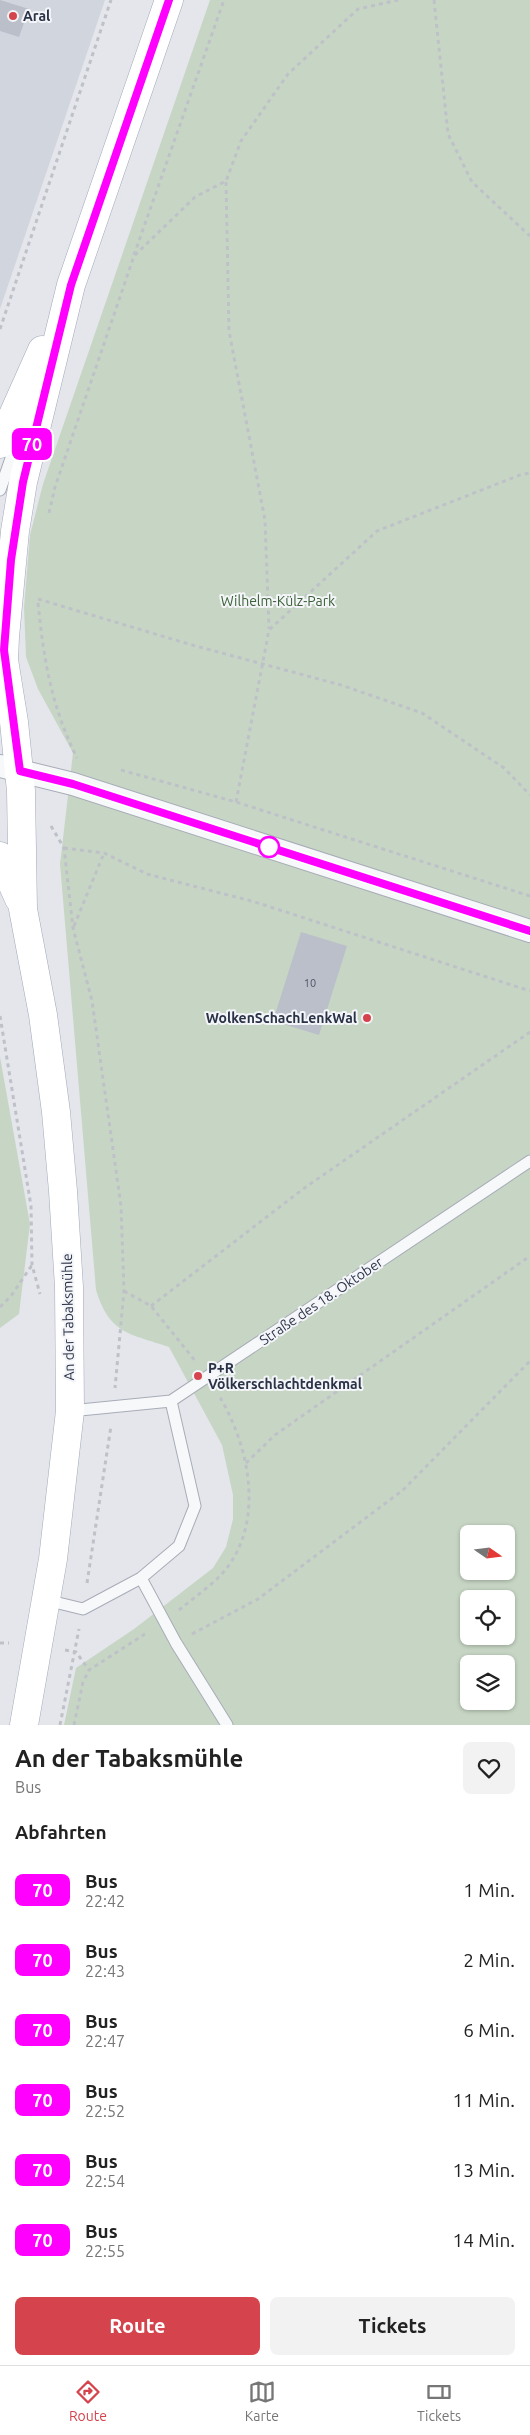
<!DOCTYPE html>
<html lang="de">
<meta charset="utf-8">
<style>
body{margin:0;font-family:Ubuntu,sans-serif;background:#f2f2f2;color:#222;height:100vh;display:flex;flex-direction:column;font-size:19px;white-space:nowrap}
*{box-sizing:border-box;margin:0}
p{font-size:16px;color:#767676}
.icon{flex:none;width:28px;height:28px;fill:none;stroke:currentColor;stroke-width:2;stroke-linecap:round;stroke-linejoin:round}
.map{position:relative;height:1725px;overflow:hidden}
.sheet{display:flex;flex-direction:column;background:#fff;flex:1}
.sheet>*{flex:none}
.badge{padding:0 10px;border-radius:8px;font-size:18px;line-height:32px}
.needle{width:32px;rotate:104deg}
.buttons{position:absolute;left:460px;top:1525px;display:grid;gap:10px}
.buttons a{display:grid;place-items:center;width:55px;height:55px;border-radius:8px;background:#fff;box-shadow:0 1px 4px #0004;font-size:25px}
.map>.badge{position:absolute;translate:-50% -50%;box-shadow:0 0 0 2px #fff}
h2{padding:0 15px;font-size:19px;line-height:45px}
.round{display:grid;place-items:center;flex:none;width:52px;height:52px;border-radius:8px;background:#f2f2f2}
.headline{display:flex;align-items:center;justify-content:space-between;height:85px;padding:0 15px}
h1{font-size:24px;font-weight:700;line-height:38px}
.cta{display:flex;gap:10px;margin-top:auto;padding:10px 15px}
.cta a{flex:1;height:58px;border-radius:8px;background:#d5444d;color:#fff;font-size:20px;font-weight:700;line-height:58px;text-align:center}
.cta a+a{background:#f2f2f2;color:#222}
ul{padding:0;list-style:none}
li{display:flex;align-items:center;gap:15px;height:70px;padding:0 15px}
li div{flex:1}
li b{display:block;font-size:19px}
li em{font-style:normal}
li .badge{min-width:55px;font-weight:700;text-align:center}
.menu{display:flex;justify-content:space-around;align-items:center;height:70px;border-top:1px solid #e0e0e0;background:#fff;font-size:14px;color:#767676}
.menu a{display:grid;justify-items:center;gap:2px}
.menu .active{color:#d5444d}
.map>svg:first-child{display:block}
.built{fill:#d1d5de}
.green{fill:#c7d6c4;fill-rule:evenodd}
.building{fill:#babfca}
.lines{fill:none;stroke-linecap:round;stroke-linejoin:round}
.service-casing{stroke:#a8acb7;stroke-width:13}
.minor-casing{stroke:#a8acb7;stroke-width:24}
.primary-casing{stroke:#a2a9b9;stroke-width:29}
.path{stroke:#bec1c8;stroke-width:3;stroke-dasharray:4 4;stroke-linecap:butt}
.service{stroke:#f7f8fa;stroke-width:11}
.minor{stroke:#f7f8fa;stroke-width:22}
.primary{stroke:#fff;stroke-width:28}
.line-casing{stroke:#fff;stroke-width:11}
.line{stroke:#f0f;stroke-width:8}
.poi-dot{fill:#d5444d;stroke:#f4f5f9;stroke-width:2}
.stop-dot{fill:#fff;stroke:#f0f;stroke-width:2.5}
.labels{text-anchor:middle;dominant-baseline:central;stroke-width:4;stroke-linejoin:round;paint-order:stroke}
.number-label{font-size:11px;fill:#4e5567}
.poi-label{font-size:14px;font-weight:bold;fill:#2a3246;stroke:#f4f5f9;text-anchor:start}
.park-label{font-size:14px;fill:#3b6237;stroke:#f4f5f9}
.street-label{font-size:14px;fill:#2a3246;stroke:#f4f5f9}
</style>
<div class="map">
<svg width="530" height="1725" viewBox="0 0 530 1725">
<rect width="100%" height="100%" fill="#e4e6ec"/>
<!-- built -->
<path class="built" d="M0 0H105L0 309Z"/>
<!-- green -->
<path class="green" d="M210 0H530V1725H64L76 1668 134 1629 213 1568 226 1547 233 1519V1495L222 1445 169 1347C129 1333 110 1335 96 1290L60 864 73 753 38 689 26 657 24 608 30 535 43 484ZM469 1534H506V1571H469ZM469 1599H506V1636H469ZM469 1664H506V1701H469Z
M0 1057 30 1224 19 1314 0 1328Z"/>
<!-- building -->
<path class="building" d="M0 0 29 9 19 37 0 31Z
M301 932 347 946 319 1035 273 1021Z"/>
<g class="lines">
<!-- service casing -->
<g class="service-casing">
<path id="service" d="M0 490 24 421
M70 1411 171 1401 530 1161
M141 1578 176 1643 227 1725
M46 1600 83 1609 141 1578 179 1546 195 1506 171 1401"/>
</g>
<!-- minor casing -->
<g class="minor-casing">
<path id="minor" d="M0 766 73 784 530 931"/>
</g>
<!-- primary casing -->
<g class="primary-casing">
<path id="primary" d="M0 444 42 350
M0 856 19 899
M24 1725 53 1559 70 1411 69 1287 63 1191 56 1112 43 1015 23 909 21 791 14 722 4 660 5 637 15 531 23 482 71 285 169 0"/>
</g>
<!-- path -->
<path class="path" d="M434 0 448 134 472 182 530 236
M226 182 229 331 265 520 269 629
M134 255 224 0
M0 329 111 0
M49 513 55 487 134 256 195 197 226 181 241 141 288 74 358 9 398 0
M38 599 192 645 341 685 422 713 504 768 530 795
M38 603C44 661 51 705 77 758
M121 770 236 802 530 896
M236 802 269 630 377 531 520 475 530 473
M51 826 64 848 73 928 92 1001 121 1206 124 1291 115 1388
M64 848 104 853 147 874 255 902 530 991
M74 926 104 853
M0 1016 31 1206 32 1265 40 1294
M124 1291 151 1306 196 1362
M151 1306 303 1189 530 1032
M0 1307 11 1296 32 1265
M246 1463 275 1435 530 1256
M87 1583 111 1426
M179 1610C192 1599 208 1588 220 1576 267 1526 250 1446 218 1394
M192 1634 258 1599 403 1490 530 1361
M0 1643H9
M65 1650 76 1652 89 1670
M60 1725 79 1629
M74 1725 83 1682 89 1670 148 1632"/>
<!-- service -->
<use href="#service" class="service"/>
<!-- minor -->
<use href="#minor" class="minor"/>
<!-- primary -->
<use href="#primary" class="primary"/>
</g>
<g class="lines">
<!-- line casing -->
<g class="line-casing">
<path id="line" d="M169 0 71 285 23 482 11 560 4 650 20 771 73 784 530 931"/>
</g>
<!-- line -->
<use href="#line" class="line"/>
</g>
<!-- markers -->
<g class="poi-dot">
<circle cx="13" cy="16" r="5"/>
<circle cx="367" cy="1018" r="5"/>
<circle cx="198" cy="1376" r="5"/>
</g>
<circle class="stop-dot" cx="269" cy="847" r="10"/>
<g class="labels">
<!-- number labels -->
<g class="number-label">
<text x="310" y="983">10</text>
</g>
<!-- poi labels -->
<g class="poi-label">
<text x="23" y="16">Aral</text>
<text x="357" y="1018" text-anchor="end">WolkenSchachLenkWal</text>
<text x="208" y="1368">P+R<tspan x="208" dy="16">Völkerschlachtdenkmal</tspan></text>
</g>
<!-- park labels -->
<g class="park-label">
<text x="278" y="601">Wilhelm-Külz-Park</text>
</g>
<!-- street labels -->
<g class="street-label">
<text transform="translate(321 1301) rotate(-34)">Straße des 18. Oktober</text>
<text transform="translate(68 1317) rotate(-91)">An der Tabaksmühle</text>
</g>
</g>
</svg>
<div class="buttons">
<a><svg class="needle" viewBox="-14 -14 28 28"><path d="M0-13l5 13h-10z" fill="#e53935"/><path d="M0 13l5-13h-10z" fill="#767676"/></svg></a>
<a><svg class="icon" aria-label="locate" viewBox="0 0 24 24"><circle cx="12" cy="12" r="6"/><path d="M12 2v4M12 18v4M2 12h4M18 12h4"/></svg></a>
<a><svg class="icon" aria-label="layers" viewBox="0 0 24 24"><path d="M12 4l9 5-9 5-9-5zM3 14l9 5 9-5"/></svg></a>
</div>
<b class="badge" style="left:32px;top:444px;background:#f0f;color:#fff">70</b>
</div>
<section class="sheet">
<div class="headline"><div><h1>An der Tabaksmühle</h1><p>Bus</p></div><a class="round"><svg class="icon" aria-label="heart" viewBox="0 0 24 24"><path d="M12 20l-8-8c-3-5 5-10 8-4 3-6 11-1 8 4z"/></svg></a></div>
<h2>Abfahrten</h2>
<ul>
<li><span class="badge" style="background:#f0f;color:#fff">70</span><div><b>Bus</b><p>22:42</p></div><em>1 Min.</em></li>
<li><span class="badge" style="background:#f0f;color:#fff">70</span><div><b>Bus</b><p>22:43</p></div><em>2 Min.</em></li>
<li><span class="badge" style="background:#f0f;color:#fff">70</span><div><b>Bus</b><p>22:47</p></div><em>6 Min.</em></li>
<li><span class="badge" style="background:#f0f;color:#fff">70</span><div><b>Bus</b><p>22:52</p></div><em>11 Min.</em></li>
<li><span class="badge" style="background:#f0f;color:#fff">70</span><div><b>Bus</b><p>22:54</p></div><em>13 Min.</em></li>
<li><span class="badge" style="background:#f0f;color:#fff">70</span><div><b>Bus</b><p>22:55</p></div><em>14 Min.</em></li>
</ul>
<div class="cta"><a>Route</a><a>Tickets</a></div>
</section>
<nav class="menu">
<a class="active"><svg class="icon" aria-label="directions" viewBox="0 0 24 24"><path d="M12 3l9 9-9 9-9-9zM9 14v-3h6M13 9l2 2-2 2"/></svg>Route</a>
<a><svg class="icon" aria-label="map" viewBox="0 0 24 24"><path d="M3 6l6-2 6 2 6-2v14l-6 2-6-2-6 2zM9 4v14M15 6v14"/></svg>Karte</a>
<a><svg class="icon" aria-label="tickets" viewBox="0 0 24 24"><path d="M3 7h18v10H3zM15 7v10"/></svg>Tickets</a>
</nav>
